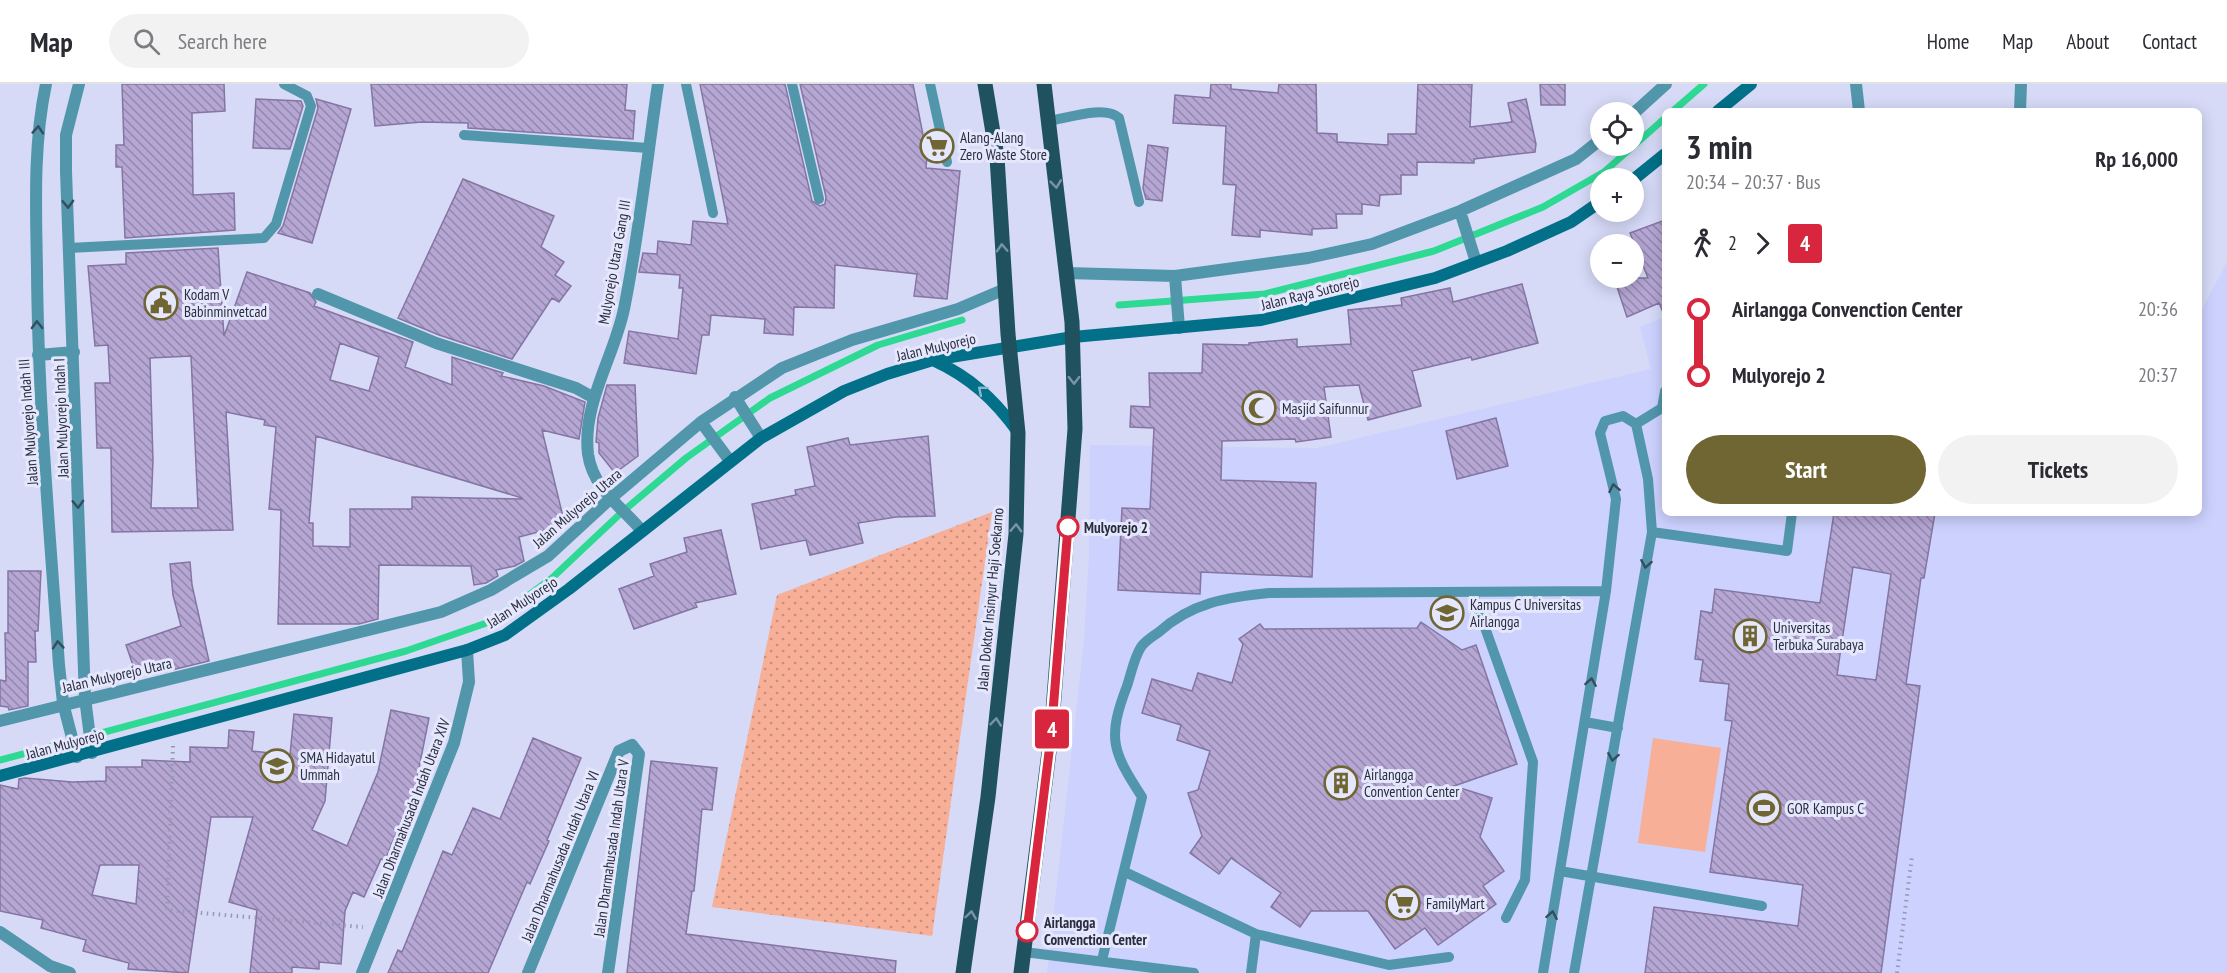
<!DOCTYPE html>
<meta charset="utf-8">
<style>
body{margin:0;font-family:"PT Sans Narrow",sans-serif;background:#f2f2f3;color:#2b2b33;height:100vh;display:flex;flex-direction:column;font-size:22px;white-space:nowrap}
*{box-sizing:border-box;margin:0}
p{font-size:20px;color:#7c7c81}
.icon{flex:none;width:33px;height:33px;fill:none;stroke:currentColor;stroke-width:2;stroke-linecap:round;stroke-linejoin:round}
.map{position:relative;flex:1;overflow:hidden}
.details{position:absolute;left:1662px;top:24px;width:540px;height:408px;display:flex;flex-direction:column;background:#fff;border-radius:9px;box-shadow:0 3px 15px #0003}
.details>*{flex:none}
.badge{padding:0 12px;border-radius:4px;font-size:21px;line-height:39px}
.controls{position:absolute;left:1590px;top:18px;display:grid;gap:12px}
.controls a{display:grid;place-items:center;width:54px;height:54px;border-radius:50%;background:#fff;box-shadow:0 3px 15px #0003;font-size:30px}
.map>.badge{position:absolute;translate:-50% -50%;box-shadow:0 0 0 3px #fff}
.legs{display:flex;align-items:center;gap:9px;height:66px;padding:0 24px;font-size:20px}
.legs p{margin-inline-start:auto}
.head{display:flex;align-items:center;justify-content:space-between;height:102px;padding:0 24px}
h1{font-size:33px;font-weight:600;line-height:45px}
.cta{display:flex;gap:12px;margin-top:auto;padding:12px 24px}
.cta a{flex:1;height:69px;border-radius:36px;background:#6f6633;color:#fff;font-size:24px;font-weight:600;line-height:69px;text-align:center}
.cta a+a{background:#f2f2f3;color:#2b2b33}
ul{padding:0 24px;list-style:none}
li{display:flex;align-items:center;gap:21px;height:66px;font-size:22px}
li i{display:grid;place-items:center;width:9px;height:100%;margin:0 8px;background:currentColor}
li i::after{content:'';width:15px;height:15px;margin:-8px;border:4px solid;border-radius:50%;background:#fff}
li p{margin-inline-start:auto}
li:first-child i{background:linear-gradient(#0000 50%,currentColor 0)}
li:last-child i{background:linear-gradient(currentColor 50%,#0000 0)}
header{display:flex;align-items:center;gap:36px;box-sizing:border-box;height:84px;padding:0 30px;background:#fff;border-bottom:2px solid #e1e1e2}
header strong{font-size:28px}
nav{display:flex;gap:33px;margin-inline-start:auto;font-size:21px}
.search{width:420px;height:54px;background:#f2f2f3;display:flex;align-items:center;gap:15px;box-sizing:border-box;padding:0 21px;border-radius:33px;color:#7c7c81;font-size:22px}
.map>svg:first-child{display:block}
.built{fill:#ccd1fe}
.park{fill:url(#park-dots)}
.garden{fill:#f7b097}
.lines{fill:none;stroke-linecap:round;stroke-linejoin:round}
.stream{stroke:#2eda93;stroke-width:7}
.building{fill:url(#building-back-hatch);stroke:#8475a2;stroke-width:1.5;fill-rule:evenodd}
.path{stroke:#9699b2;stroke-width:4;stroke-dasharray:1.5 4.5;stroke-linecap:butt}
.lane{stroke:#5296ab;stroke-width:10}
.street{stroke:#5296ab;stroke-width:12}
.secondary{stroke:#017088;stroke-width:12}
.primary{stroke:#20515f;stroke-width:15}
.oneway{stroke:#364c5f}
.oneway2{stroke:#7994a6}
.oneway3{stroke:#8ab7ce}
.line-1-casing{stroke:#fff;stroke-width:14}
.line-1{stroke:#d7263d;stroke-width:9}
.stop-1-dot{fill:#fff;stroke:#d7263d;stroke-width:3}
.labels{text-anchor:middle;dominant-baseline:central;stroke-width:6;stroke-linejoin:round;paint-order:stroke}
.poi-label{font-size:15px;fill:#2a2c3f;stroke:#e5e7fc;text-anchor:start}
.street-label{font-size:15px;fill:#2a2c3f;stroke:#e5e7fc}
.stop-label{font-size:15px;font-weight:bold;fill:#2a2c3f;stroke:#e5e7fc;text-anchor:start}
</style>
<header>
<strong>Map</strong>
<div class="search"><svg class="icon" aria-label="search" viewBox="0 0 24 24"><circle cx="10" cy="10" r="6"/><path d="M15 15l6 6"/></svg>Search here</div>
<nav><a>Home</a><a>Map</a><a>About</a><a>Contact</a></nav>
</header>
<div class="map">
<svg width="2227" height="889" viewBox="0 0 2227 889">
<defs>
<pattern id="park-dots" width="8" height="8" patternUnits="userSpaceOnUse" patternTransform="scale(1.5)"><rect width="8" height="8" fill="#f7b097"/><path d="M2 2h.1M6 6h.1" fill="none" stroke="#c88f7d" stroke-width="1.8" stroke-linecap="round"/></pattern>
<pattern id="building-back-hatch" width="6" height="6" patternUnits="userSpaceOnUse" patternTransform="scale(1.5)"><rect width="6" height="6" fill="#b5a6d4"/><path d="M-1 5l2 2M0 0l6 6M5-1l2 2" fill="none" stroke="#9387ad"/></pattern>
</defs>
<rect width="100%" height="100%" fill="#d6daf7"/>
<!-- built -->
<path class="built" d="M2227 178V889H1047L1084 557 1089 472 1090 361 1317 364 1651 285 1640 243 1665 233V429H2199V231Z"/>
<!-- park -->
<path class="park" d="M992 428 932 852 712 823 777 511Z"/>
<!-- garden -->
<path class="garden" d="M1653 654 1721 664 1705 768 1638 759Z"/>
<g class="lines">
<!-- stream -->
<path class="stream" d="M1673 27 1704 0
M1119 221 1265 210 1434 167 1543 123 1604 88 1665 34
M0 676 406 567 495 536 552 494 621 429 686 374 770 314 878 261 962 236"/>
</g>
<!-- building -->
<path class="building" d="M122 0H224L225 27 192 29 193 111 234 109 235 146 125 154 122 83H116V61H124Z
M371 0H627L625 26 635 27 633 55 468 44V39L422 38 375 42Z
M700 0H785L812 117 820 122 825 120 826 113 800 0H913L927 71 926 84 960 87 947 215 914 212 917 190 835 181 834 224 794 223 793 251 764 249 765 235 711 231 709 251H702L696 290 624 279 629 247 678 255 683 204H679L680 191 639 188 643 169 657 170 658 157 691 161 693 137 728 140Z
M1211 0H1231V5L1278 9 1279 0H1316L1317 49 1337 50V58L1388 61V50H1416L1418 0H1472L1470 43 1512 38 1508 19 1526 15 1536 60 1535 68 1474 75V79L1417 78V91H1401V110L1380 111 1379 122 1362 120V130H1336L1337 144 1312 145V151L1260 146V153L1232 151 1236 101 1223 100 1226 42 1173 39 1175 11 1210 14Z
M1540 0H1565V21H1541Z
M256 15 301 17 303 22 290 65 253 64Z
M316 15 351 25 312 159 278 149 283 142 318 24Z
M1148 61 1168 64 1162 117 1146 115 1143 104Z
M463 95 554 132 541 163 564 178 555 191 571 202 559 218 552 214 512 275 439 251 398 234Z
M1665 136V233L1659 219 1627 233 1614 194H1648L1630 149Z
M218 164 224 252 247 188 310 209 316 218 314 222 413 258 405 283 452 301V273L503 289 501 292 544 302 585 318 579 355 542 346 565 441 519 453 524 477 515 482 496 486 498 492 486 499 474 501 471 482 379 481 378 535 359 540H278L281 426 269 425 276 343 264 341 265 336 226 328 233 446 112 448 111 364H97L95 299H110L108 261 95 262 88 182 126 180V169ZM340 259 379 273 369 307 330 296ZM191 272 198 424H151L153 377 150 274ZM316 352 522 414V415L412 413V425H350V463L313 462V439H309Z
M1522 200 1538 259 1472 276 1471 273 1412 287 1421 322 1368 336 1359 301 1324 303 1331 353 1296 358 1295 355 1222 357 1221 396 1316 399 1312 493 1201 488 1200 510 1118 506 1122 424 1150 425 1154 344 1130 343 1131 322 1150 323 1149 289H1202L1203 260 1249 261V259L1297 255V263L1351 260 1348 226 1402 221 1401 214 1450 204 1453 218Z
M607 301H635L638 372 615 389 599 369V359L596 358 598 334Z
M1496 334 1508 382 1457 395 1446 347Z
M928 352 935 432 896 433 858 439 863 459 810 471 806 456 761 465 752 420 796 411 795 406 815 402 807 363 848 354 850 361Z
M1834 429H1935L1924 494H1921L1906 600 1920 602 1881 889H1645L1654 823 1798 842 1803 801 1710 788 1732 637 1725 636 1729 600 1700 597 1703 576 1695 575 1701 527 1712 529 1715 505 1820 519ZM1853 483 1891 490 1876 596 1837 591Z
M721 446 736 510 695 519 697 523 634 545 619 505 654 492 650 480 687 468 684 454Z
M190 478 192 501 209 577 155 590 152 581 135 587 126 561 181 542 173 511 170 480Z
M8 487H41L38 547H35L36 578H28V622L9 626 8 623 0 622V596L6 597 5 549H8Z
M1421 538 1462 566 1476 561 1517 680 1454 702 1492 714 1480 753 1504 787 1483 802 1496 820 1438 861 1425 844 1395 865 1368 827H1311L1300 843 1271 823 1281 809 1231 774 1219 790 1190 769 1202 752 1188 709 1198 706 1210 667 1177 656 1181 641 1142 629 1152 595 1192 607 1198 589 1232 599 1243 560 1239 555 1260 540 1264 545 1417 544Z
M391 626 429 634 415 704 385 776 381 775 364 813 353 808 345 827 341 880 319 878V885L292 883V889H250L257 826 229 818 253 733H211L188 889 128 885 129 879 83 867 86 856 41 844 43 836 0 827V701L18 705 19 695 25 694 72 698 106 697V683H142V676L190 678V663L228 664 229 646 254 648 252 667 290 671 294 630 332 634 325 717 312 746 347 762 378 688ZM100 781H139L136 820 92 811Z
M533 654 581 674 547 756 549 757 530 800 527 798 488 889H388L398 866 402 868 443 767 452 771 473 724 500 735Z
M651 677 717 684 712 726 702 725 694 807H692L686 850 896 877 895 889H627Z"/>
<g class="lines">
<!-- path -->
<path class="path" d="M173 662 167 826 363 843
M1897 889 1912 772"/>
<!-- lane -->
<path class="lane" d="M686 0 713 129
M792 0 819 115
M930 0 947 78
M1049 37C1068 34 1105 21 1119 34L1139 118
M464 51 648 64
M69 164 264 154 276 140 311 22 307 12 284 0
M1636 340 1662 324 1665 307
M1652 448 1787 467 1792 429
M1473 510 1533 678 1525 796 1506 834
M1585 638 1618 644
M1560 787 1762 822
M1125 788 1256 850 1389 881 1449 873
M1024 868 1194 889
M1102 876 1142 713C1112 667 1107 654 1127 602 1131 590 1134 574 1141 563 1145 557 1153 552 1159 548 1191 519 1227 513 1269 509L1606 507
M1251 889 1256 850
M1543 889 1606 507 1616 415 1600 349 1605 337 1623 332 1636 340 1648 395 1652 448 1574 889"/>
<!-- street -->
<path class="street" d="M46 0C33 62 36 123 37 186 38 318 50 450 59 581L63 619 77 673
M79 0 66 51V87L85 614 92 669
M1856 0 1859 27
M2020 27 2021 0
M1634 29 1666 0
M1460 127 1476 178
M1067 189 1175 192 1308 174 1372 160 1460 127 1576 75 1600 56
M1175 192 1179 244
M318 210 436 259 576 304 594 314
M38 271 74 268
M735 313 761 354
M701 338 730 377
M642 447C622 423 593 405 588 370 582 320 614 273 624 225 639 151 647 75 658 0
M0 637 441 528 491 506 548 472 610 415 701 338 782 284 852 256 958 225 1005 205
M0 848 50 882 70 889
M362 889 454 659 469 598 467 566
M528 889 619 667 632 661 639 670 608 889"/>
<!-- secondary -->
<path class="secondary" d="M1718 27 1751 0
M1634 95 1665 70
M933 276C970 293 994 315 1018 348
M0 692 467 566 505 551 569 505 761 354 844 307 887 290 933 276 1073 253 1261 236 1435 194 1507 167 1571 138 1600 118"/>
<!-- primary -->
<path class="primary" d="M963 889 988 713 1016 450 1018 349 1008 250 997 73 985 0
M1021 889 1051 652 1075 345 1072 238 1044 0"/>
</g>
<!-- one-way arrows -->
<defs><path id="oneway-chevron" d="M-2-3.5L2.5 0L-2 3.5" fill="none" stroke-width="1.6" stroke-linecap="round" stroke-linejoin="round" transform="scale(1.5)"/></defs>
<g class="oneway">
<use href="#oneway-chevron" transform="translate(38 46) rotate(-86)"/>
<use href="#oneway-chevron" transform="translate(68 120) rotate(88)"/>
<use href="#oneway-chevron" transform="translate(37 241) rotate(-91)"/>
<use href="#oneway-chevron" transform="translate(1614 404) rotate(-101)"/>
<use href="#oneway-chevron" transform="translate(78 420) rotate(88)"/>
<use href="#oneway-chevron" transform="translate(1646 480) rotate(100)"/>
<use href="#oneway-chevron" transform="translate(58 561) rotate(-94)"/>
<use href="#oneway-chevron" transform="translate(1591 598) rotate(-81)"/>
<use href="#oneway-chevron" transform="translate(1613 673) rotate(100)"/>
<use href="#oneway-chevron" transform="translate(1552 831) rotate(-80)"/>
</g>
<g class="oneway2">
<use href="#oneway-chevron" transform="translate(1056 100) rotate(83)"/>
<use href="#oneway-chevron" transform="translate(1002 164) rotate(-93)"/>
<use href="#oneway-chevron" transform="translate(1074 296) rotate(89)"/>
<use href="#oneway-chevron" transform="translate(1016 444) rotate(-88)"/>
<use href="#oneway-chevron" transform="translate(996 638) rotate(-84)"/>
<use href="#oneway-chevron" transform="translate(971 831) rotate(-82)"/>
</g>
<use class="oneway3" href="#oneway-chevron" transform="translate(982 306) rotate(-140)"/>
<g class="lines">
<!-- line-1 casing -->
<g class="line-1-casing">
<path id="line-1" d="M1027 847 1051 652 1068 443"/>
</g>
<!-- line-1 -->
<use href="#line-1" class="line-1"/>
</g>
<!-- icons -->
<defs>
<g id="supermarket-ring" transform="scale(1.725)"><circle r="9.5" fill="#e5e7fc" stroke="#6f6633" stroke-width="1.5"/><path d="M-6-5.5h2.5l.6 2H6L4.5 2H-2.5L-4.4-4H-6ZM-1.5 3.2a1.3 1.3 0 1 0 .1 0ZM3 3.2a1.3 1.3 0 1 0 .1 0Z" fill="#6f6633"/></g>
<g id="civic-ring" transform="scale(1.725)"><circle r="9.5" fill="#e5e7fc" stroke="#6f6633" stroke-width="1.5"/><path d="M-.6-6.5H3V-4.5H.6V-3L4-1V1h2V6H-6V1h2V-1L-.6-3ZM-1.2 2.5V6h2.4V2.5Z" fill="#6f6633"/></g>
<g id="mosque-ring" transform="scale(1.725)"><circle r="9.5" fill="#e5e7fc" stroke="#6f6633" stroke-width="1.5"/><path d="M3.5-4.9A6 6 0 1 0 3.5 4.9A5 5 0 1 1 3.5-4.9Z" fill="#6f6633"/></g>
<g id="university-ring" transform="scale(1.725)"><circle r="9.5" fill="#e5e7fc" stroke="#6f6633" stroke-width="1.5"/><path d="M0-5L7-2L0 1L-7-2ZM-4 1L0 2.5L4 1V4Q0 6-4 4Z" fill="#6f6633"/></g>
<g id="building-ring" transform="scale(1.725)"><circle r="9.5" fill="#e5e7fc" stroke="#6f6633" stroke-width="1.5"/><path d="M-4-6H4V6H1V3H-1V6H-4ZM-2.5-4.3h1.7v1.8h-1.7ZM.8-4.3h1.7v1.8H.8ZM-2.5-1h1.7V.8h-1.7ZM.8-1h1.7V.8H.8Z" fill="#6f6633"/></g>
<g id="school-ring" transform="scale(1.725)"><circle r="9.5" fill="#e5e7fc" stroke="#6f6633" stroke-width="1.5"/><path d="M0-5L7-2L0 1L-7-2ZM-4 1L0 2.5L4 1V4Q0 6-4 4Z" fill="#6f6633"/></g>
<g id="stadium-ring" transform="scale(1.725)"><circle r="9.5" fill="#e5e7fc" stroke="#6f6633" stroke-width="1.5"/><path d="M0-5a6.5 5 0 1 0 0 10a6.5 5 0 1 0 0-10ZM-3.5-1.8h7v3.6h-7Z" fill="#6f6633"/></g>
</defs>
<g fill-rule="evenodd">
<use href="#supermarket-ring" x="937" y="62"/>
<use href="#civic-ring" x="161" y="219"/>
<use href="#mosque-ring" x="1259" y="324"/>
<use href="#university-ring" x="1447" y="529"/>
<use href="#building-ring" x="1750" y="552"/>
<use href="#school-ring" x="277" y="682"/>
<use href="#building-ring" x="1341" y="699"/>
<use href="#stadium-ring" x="1764" y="724"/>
<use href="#supermarket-ring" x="1403" y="819"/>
</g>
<!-- markers -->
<g class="stop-1-dot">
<circle cx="1068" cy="443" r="10"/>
<circle cx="1027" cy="847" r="10"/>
</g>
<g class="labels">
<!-- poi labels -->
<g class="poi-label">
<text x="960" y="53">Alang-Alang<tspan x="960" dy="17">Zero Waste Store</tspan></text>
<text x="184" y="210">Kodam V<tspan x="184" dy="17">Babinminvetcad</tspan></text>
<text x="1282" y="324">Masjid Saifunnur</text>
<text x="1470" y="520">Kampus C Universitas<tspan x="1470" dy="17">Airlangga</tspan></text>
<text x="1773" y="543">Universitas<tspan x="1773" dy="17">Terbuka Surabaya</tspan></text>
<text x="300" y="673">SMA Hidayatul<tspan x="300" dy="17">Ummah</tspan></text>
<text x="1364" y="690">Airlangga<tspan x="1364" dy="17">Convention Center</tspan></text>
<text x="1787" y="724">GOR Kampus C</text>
<text x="1426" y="819">FamilyMart</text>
</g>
<!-- street labels -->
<g class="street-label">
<text transform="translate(614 178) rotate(-80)">Mulyorejo Utara Gang III</text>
<text transform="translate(1310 209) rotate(-14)">Jalan Raya Sutorejo</text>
<text transform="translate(936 263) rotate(-13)">Jalan Mulyorejo</text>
<text transform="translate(61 334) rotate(-92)">Jalan Mulyorejo Indah I</text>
<text transform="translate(28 338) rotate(-94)">Jalan Mulyorejo Indah III</text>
<text transform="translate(577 424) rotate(-41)">Jalan Mulyorejo Utara</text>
<text transform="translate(990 515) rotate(-85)">Jalan Doktor Insinyur Haji Soekarno</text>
<text transform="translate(522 518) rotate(-33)">Jalan Mulyorejo</text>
<text transform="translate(117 591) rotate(-13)">Jalan Mulyorejo Utara</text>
<text transform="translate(65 660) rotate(-15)">Jalan Mulyorejo</text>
<text transform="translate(411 724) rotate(-69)">Jalan Dharmahusada Indah Utara XIV</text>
<text transform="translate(611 764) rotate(-82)">Jalan Dharmahusada Indah Utara V</text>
<text transform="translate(560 772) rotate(-68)">Jalan Dharmahusada Indah Utara VI</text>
</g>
<!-- stop labels -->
<g class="stop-label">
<text x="1084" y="443">Mulyorejo 2</text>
<text x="1044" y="838">Airlangga<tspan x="1044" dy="17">Convenction Center</tspan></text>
</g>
</g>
</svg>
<div class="controls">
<a><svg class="icon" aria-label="locate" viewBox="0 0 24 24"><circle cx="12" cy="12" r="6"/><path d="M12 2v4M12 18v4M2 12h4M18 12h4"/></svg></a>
<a>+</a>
<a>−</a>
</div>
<b class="badge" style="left:1052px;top:645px;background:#d7263d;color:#fff">4</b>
<section class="details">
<div class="head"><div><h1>3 min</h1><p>20:34 – 20:37 · Bus</p></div><b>Rp 16,000</b></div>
<div class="legs"><svg class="icon" aria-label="walk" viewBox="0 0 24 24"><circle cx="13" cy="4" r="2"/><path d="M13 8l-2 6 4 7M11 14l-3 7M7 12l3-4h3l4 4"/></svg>2<svg class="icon" aria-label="forward" viewBox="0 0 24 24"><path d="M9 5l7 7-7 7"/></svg><b class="badge" style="background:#d7263d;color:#fff">4</b></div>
<ul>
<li><i style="color:#d7263d"></i><b>Airlangga Convenction Center</b><p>20:36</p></li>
<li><i style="color:#d7263d"></i><b>Mulyorejo 2</b><p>20:37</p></li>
</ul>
<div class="cta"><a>Start</a><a>Tickets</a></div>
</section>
</div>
